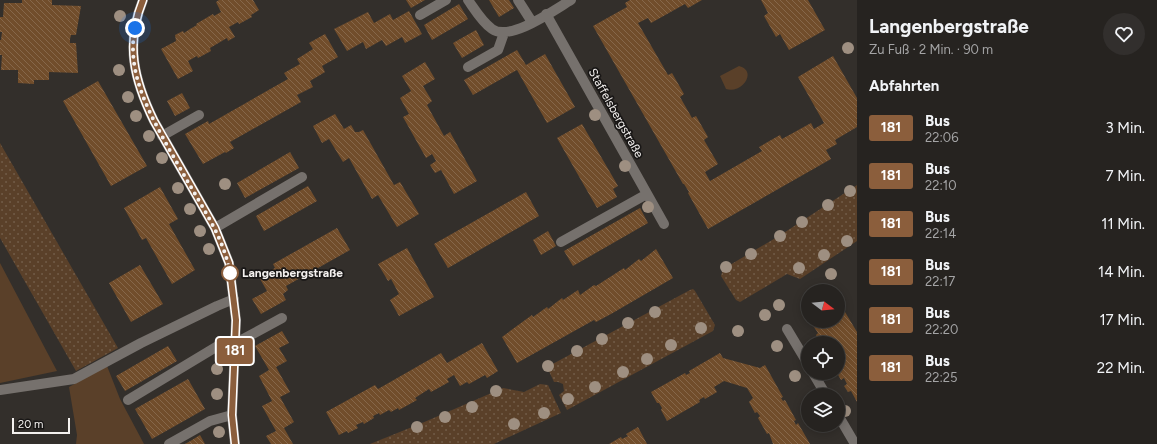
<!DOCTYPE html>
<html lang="de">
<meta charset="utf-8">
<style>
body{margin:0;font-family:Figtree,sans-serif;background:#322f2d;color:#f1f3f6;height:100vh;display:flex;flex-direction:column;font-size:15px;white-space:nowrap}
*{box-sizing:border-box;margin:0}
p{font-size:13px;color:#a4a4a5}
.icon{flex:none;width:22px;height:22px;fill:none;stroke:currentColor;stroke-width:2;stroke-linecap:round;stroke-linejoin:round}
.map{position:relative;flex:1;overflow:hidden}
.details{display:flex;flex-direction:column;background:#262320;width:300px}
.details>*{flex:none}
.badge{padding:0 8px;border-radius:3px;font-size:14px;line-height:26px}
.needle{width:26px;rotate:106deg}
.tools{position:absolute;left:801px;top:284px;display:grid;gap:8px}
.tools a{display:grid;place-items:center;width:44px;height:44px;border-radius:50%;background:#262320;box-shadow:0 2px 10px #0003,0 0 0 1px #42403e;font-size:20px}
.scale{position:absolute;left:12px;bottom:10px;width:58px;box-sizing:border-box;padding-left:4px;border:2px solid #f4f1ef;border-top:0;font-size:11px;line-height:14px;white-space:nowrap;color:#f4f1ef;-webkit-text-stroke:3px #191716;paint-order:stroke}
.you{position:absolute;width:20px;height:20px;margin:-10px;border:3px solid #fff;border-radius:50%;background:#1a73e8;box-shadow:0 0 0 6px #1a73e833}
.map>.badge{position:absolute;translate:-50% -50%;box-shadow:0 0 0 2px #fff}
h2{padding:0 12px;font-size:15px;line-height:36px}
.round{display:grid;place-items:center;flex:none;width:42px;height:42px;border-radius:21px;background:#322f2d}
.head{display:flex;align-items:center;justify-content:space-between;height:68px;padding:0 12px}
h1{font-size:19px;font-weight:700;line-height:30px}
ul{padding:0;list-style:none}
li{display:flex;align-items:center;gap:12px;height:48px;padding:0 12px}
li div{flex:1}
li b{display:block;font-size:15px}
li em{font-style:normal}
li .badge{min-width:44px;font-weight:700;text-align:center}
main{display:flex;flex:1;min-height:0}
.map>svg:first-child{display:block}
.grass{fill:url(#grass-dots)}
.park{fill:#5a4029}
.building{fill:url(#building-back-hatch)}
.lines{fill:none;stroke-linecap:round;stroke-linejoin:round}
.minor{stroke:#76716d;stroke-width:10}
.tree{fill:#9e8f81}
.line-casing{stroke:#fff;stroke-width:9}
.line{stroke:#8b5e3c;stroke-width:6}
.walk{stroke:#f4f1ef;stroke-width:4;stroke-dasharray:0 7.2}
.stop-dot{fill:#fff;stroke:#8b5e3c;stroke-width:2}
.labels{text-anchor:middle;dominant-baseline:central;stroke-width:3.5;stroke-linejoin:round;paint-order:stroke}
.street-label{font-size:12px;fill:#f4f1ef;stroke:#191716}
.stop-label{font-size:12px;font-weight:bold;fill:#f4f1ef;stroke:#191716;text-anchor:start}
</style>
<main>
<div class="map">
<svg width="857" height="444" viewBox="0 0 857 444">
<defs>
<pattern id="grass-dots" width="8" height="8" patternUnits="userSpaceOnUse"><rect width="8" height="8" fill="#5a4029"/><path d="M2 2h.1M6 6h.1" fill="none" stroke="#725c48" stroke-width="1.8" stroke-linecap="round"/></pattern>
<pattern id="building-back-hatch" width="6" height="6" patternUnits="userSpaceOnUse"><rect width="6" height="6" fill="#714d2b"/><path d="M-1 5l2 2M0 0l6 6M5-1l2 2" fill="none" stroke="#86674a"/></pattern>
</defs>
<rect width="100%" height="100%" fill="#332f2b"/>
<!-- grass -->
<path class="grass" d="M0 143 118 348 76 371 0 238Z
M857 185V241L800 279 787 274 740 302 736 300 721 276 723 269 779 236Z
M693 289 695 291 715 325 713 331 567 410 559 395 564 391 563 384 558 382H554L547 367 690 290Z
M540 384 548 385 561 413 494 444H370L422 423 503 388 524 392Z"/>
<!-- park -->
<path class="park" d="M739 66C758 71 742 94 726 89L720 76Z
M0 263 57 371 0 383Z
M107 366 120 399 144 444H76L77 435 69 387Z"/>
<!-- building -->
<path class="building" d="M22 0H52V5L81 6 76 35H71L70 39V43H76L78 73 49 72V80H34V84L18 83V70H1L2 55H0V40H1L2 32H0V17H3L4 3H22Z
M219 0H253L259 10 251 15 252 17 239 24 238 22 229 27 235 37 228 41 227 38 210 48 211 51 198 58 197 56 188 61 193 71 178 79 161 49 176 41 175 35 183 31 184 33 190 29 197 25 196 24 213 14 214 16 221 12 216 2Z
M406 0H425L411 8Z
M489 0H509L514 8 499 17Z
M630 0H702L688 8 685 4 651 23 648 18 638 23 668 75 672 73 684 94 680 97 692 118 696 116 708 137 704 140 718 164 705 172 710 181 762 151 759 147 780 135 782 139 811 123 814 129 824 123 798 77 833 56 857 98V127L835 140 837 144 826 150 831 159 708 229 688 193 689 192 684 184H683L593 26 627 7 625 3Z
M761 0H808L825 30 789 50 780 34 776 37 764 16 768 13Z
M459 4 468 19 432 40 424 25Z
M409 11 422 34 405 43 402 37 386 46 382 40 366 49 363 42 347 51 334 29 368 12 374 23 390 14 393 20Z
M476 30 484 45 462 58 453 43Z
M325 34 338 57 322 66 325 72 310 81 313 87 297 95 301 102 230 142 234 148 226 153 225 152 203 164 185 134 208 121 209 124 288 79 284 73 300 64 297 59 313 49 309 43Z
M517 50 526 65 545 54 575 107 547 123 517 70 473 95 464 80Z
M425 62 435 79 423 86 432 101 427 105 444 136 450 132 477 181 454 194 441 170 435 173 430 165 436 161 432 154 426 158 403 117 409 114 400 98 411 91 402 76Z
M98 81 147 166 111 186 63 101Z
M182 93 190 108 175 116 167 101Z
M335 114 344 129 351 125 355 132H359L363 130 394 185 400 182 419 214 397 227 378 195 372 199 349 158 343 162 329 139 322 143 313 126Z
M582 124 618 186 613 189 617 197 597 208 557 138Z
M290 152 299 168 245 198 237 183Z
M308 186 317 201 264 231 256 216Z
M160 187 178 219 169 224 195 270 172 284 146 238 142 240 124 208Z
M526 192 539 216 448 268 434 244Z
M640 208 648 223 573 266 564 251Z
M337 228 350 250 286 286 288 290 283 294 286 300 261 314 252 299 267 291 259 277 275 268 273 264Z
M548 231 556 246 541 255 533 240Z
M407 248 434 297 399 316 390 300 399 294 391 279 388 281 378 264Z
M656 249 673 278 611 314 596 322 594 320 517 363 502 337 532 315 533 317 547 307 548 309 562 298 563 300 578 290 580 295 594 285 596 286 624 268 625 270 639 259 641 261Z
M140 265 163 304 131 322 109 283Z
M842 307 857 332V402L851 391 848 392 844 386 847 384 844 378 841 380 837 373 840 371 838 369V343H823L822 340 819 341 816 335 818 333 812 324 817 321H838V309Z
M282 331 289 343 279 348 287 361 276 367 290 392 280 397 294 422 284 428 293 444H271L266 436 276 431 262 406 272 401 259 376 269 370 255 346Z
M482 343 498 371 487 378 485 375 469 384 467 382 460 386 454 375 447 379 449 382 431 392 429 389 415 398 417 400 399 410 398 408 391 412 389 410 380 415 379 413 373 416 374 418 364 424 363 422 356 425 358 428 348 433 347 431 339 435 326 412 375 385 378 389 441 353 447 363Z
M168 346 177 361 125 391 116 376Z
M720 353 723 358 760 368 765 365 783 397 781 398 783 401 785 400 796 420 794 421 796 425 798 423 810 444H773L769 433 767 434 758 418 760 416 757 412 755 413 749 402 753 398 747 388 724 381 714 387 717 392 705 399 704 397 699 400 700 402 667 421 661 410 662 408 659 403H657L651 392 685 373 686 375 690 373 689 371Z
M188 379 205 409 152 439 135 409Z
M638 427 647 444H609L621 437 622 439 628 436 626 434Z
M200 435 205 444H185L192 440Z"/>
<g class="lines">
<!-- minor -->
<path class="minor" d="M143 0C125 44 134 80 154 121L215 228 229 263 236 320 232 415 235 444
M468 0C475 10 482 22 492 29 510 42 554 10 571 0
M518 0 532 22
M546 14 664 224
M420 15 446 0
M468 67 498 50 504 33
M162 136 199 115
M215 228 302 177
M561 242 647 194
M787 329 808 364
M813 373 826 395
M0 390 74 379 141 343 217 306 234 299
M128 400 216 347 236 343 282 318
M838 415 855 444
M169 444 210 421 232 415"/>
</g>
<!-- trees -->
<g class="tree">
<circle cx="120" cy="16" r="6"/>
<circle cx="848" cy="48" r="6"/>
<circle cx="119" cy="70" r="6"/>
<circle cx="128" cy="97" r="6"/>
<circle cx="595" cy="115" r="6"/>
<circle cx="136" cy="116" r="6"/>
<circle cx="149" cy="136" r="6"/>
<circle cx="162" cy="158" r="6"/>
<circle cx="625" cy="166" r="6"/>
<circle cx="225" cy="184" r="6"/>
<circle cx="178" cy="188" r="6"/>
<circle cx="850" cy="191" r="6"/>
<circle cx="828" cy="205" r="6"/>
<circle cx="648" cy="207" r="6"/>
<circle cx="190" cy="209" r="6"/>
<circle cx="802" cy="222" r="6"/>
<circle cx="200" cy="231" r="6"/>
<circle cx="780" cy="236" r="6"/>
<circle cx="847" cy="241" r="6"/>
<circle cx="209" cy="249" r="6"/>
<circle cx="751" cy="254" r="6"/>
<circle cx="824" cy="255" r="6"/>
<circle cx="726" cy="267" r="6"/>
<circle cx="799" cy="268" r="6"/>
<circle cx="831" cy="274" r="6"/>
<circle cx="779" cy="305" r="6"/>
<circle cx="655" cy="312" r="6"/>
<circle cx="765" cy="315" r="6"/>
<circle cx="628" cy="323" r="6"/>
<circle cx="701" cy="328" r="6"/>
<circle cx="738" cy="331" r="6"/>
<circle cx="602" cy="339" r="6"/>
<circle cx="671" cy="345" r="6"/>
<circle cx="777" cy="346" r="6"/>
<circle cx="577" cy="351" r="6"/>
<circle cx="647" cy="359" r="6"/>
<circle cx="548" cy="366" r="6"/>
<circle cx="217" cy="369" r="6"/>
<circle cx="623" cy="372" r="6"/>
<circle cx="795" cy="376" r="6"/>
<circle cx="595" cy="387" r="6"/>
<circle cx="496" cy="391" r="6"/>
<circle cx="217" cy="394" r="6"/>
<circle cx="568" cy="399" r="6"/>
<circle cx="472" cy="407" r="6"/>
<circle cx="845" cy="411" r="6"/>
<circle cx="544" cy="413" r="6"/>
<circle cx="445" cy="417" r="6"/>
<circle cx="514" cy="424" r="6"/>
<circle cx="417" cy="427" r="6"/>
<circle cx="219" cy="432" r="6"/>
</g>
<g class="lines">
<!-- line casing -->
<g class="line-casing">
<path id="line" d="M143 0C125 44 134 80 154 121L215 228 229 263 236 320 232 415 235 444"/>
</g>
<!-- line -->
<use href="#line" class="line"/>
<!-- walk -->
<path class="walk" d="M135 28C126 72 149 112 169 149 178 164 186 179 195 194 210 220 226 245 230 275V273"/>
</g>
<!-- markers -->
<circle class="stop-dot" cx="230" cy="273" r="8"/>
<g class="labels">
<!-- street labels -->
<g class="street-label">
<text transform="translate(616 113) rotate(61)">Staffelsbergstraße</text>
</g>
<!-- stop labels -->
<g class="stop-label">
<text x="242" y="273">Langenbergstraße</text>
</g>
</g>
</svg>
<div class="tools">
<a><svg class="needle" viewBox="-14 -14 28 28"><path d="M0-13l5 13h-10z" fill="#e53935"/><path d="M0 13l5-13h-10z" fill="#a4a4a5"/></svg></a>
<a><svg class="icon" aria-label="locate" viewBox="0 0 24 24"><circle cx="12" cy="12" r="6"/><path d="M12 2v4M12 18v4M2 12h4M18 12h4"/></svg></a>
<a><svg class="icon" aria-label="layers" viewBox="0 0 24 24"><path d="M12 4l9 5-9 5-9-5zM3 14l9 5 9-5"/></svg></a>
</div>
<div class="scale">20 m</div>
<div class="you" style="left:135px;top:28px"></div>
<b class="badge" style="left:235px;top:351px;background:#8b5e3c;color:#fff">181</b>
</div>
<section class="details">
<div class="head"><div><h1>Langenbergstraße</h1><p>Zu Fuß · 2 Min. · 90 m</p></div><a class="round"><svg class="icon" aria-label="heart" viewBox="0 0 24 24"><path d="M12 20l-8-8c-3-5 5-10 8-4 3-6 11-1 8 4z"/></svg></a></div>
<h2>Abfahrten</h2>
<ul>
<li><span class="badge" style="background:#8b5e3c;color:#fff">181</span><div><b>Bus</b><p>22:06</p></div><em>3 Min.</em></li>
<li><span class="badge" style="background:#8b5e3c;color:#fff">181</span><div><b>Bus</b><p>22:10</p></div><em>7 Min.</em></li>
<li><span class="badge" style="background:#8b5e3c;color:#fff">181</span><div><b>Bus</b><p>22:14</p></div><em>11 Min.</em></li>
<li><span class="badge" style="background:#8b5e3c;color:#fff">181</span><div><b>Bus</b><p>22:17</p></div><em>14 Min.</em></li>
<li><span class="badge" style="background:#8b5e3c;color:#fff">181</span><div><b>Bus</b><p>22:20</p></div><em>17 Min.</em></li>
<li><span class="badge" style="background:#8b5e3c;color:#fff">181</span><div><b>Bus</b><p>22:25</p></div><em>22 Min.</em></li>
</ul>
</section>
</main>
